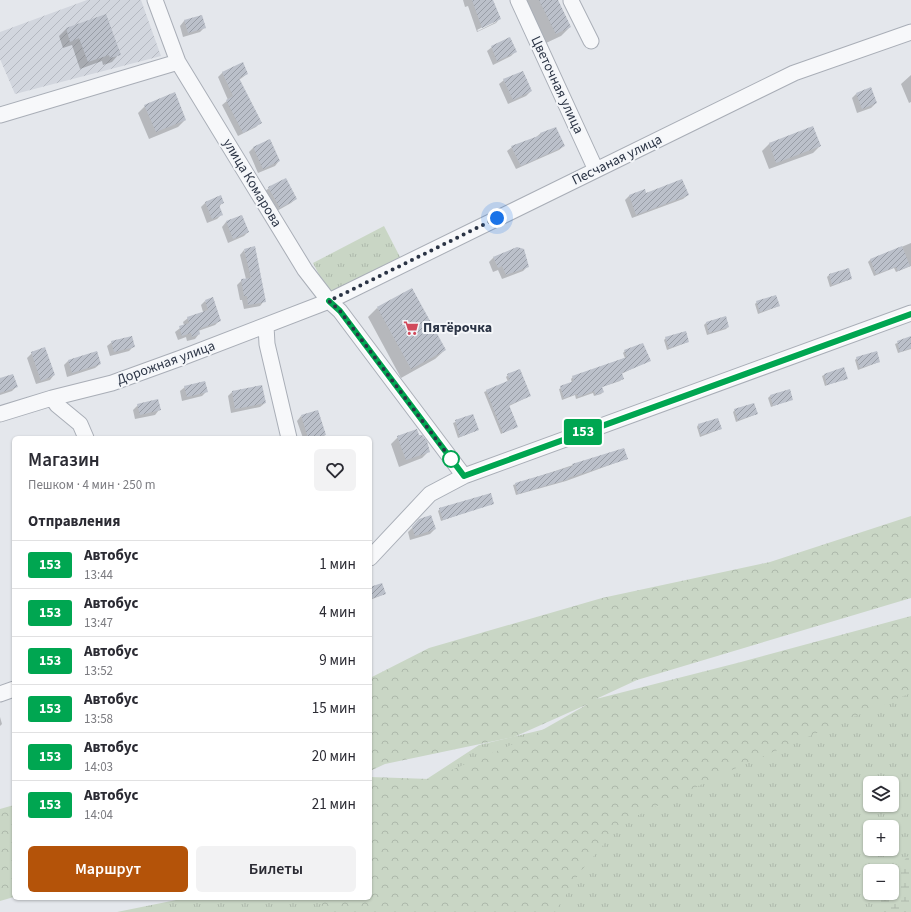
<!DOCTYPE html>
<html lang="ru">
<meta charset="utf-8">
<style>
body{margin:0;font-family:"Source Sans 3",sans-serif;background:#f2f2f3;color:#2b2b33;height:100vh;display:flex;flex-direction:column;font-size:15px;white-space:nowrap}
*{box-sizing:border-box;margin:0}
p{font-size:13px;color:#7c7c81}
.icon{flex:none;width:22px;height:22px;fill:none;stroke:currentColor;stroke-width:2;stroke-linecap:round;stroke-linejoin:round}
.map{position:relative;flex:1;overflow:hidden}
.side{position:absolute;left:12px;top:436px;width:360px;height:464px;display:flex;flex-direction:column;background:#fff;border-radius:6px;box-shadow:0 1px 3px #0004}
.side>*{flex:none}
.badge{padding:0 8px;border-radius:3px;font-size:14px;line-height:26px}
.fabs{position:absolute;left:863px;top:776px;display:grid;gap:8px}
.fabs a{display:grid;place-items:center;width:36px;height:36px;border-radius:6px;background:#fff;box-shadow:0 1px 3px #0004;font-size:20px}
.you{position:absolute;width:20px;height:20px;margin:-10px;border:3px solid #fff;border-radius:50%;background:#1a73e8;box-shadow:0 0 0 6px #1a73e833}
.map>.badge{position:absolute;translate:-50% -50%;box-shadow:0 0 0 2px #fff}
h2{padding:0 16px;font-size:15px;line-height:36px}
.round{display:grid;place-items:center;flex:none;width:42px;height:42px;border-radius:6px;background:#f2f2f3}
.headline{display:flex;align-items:center;justify-content:space-between;height:68px;padding:0 16px}
h1{font-size:19px;font-weight:600;line-height:30px}
.cta{display:flex;gap:8px;margin-top:auto;padding:8px 16px}
.cta a{flex:1;height:46px;border-radius:6px;background:#b45309;color:#fff;font-size:16px;font-weight:600;line-height:46px;text-align:center}
.cta a+a{background:#f2f2f3;color:#2b2b33}
ul{padding:0;list-style:none}
li{display:flex;align-items:center;gap:12px;height:48px;padding:0 16px;border-top:1px solid #e1e1e2}
li div{flex:1}
li b{display:block;font-size:15px}
li em{font-style:normal}
li .badge{min-width:44px;font-weight:700;text-align:center}
.map>svg:first-child{display:block}
.industrial{fill:url(#industrial-furrows)}
.grass{fill:url(#grass-tufts);fill-rule:evenodd}
.forest{fill:url(#forest-crowns)}
.wetland{fill:url(#wetland-marsh)}
.shadow{fill:#0003;fill-rule:evenodd}
.building{fill:url(#building-hatch)}
.lines{fill:none;stroke-linecap:round;stroke-linejoin:round}
.minor-casing{stroke:#a9aeb7;stroke-width:17}
.minor{stroke:#f7f8fa;stroke-width:15}
.line-casing{stroke:#fff;stroke-width:9}
.line{stroke:#00a651;stroke-width:6}
.walk{stroke:#2b3445;stroke-width:4;stroke-dasharray:0 7.2}
.stop-dot{fill:#fff;stroke:#00a651;stroke-width:2}
.labels{text-anchor:middle;dominant-baseline:central;stroke-width:4;stroke-linejoin:round;paint-order:stroke}
.street-label{font-size:14px;fill:#2b3445;stroke:#f4f6f9}
.poi-label{font-size:14px;font-weight:bold;fill:#2b3445;stroke:#f4f6f9;text-anchor:start}
</style>
<div class="map">
<svg width="911" height="912" viewBox="0 0 911 912">
<defs>
<pattern id="industrial-furrows" width="10" height="10" patternUnits="userSpaceOnUse"><rect width="10" height="10" fill="#d2d6de"/><path d="M-1 1l2-2M0 10L10 0M9 11l2-2" fill="none" stroke="#b4b8c0"/></pattern>
<pattern id="grass-tufts" width="24" height="20" patternUnits="userSpaceOnUse"><rect width="24" height="20" fill="#c9d6c5"/><path d="M3 7l-1-3M5 7V3M7 7l1-3M15 17l-1-3M17 17v-4M19 17l1-3" fill="none" stroke="#adb8ab"/></pattern>
<pattern id="forest-crowns" width="20" height="18" patternUnits="userSpaceOnUse"><rect width="20" height="18" fill="#c9d6c5"/><path d="M2 6a3 3 0 1 1 6 0M12 15a3 3 0 1 1 6 0" fill="none" stroke="#adb8ab"/></pattern>
<pattern id="wetland-marsh" width="20" height="14" patternUnits="userSpaceOnUse"><rect width="20" height="14" fill="#c9d6c5"/><path d="M1 5h8M5 5V1M11 12h8M15 12V8" fill="none" stroke="#adb8ab"/></pattern>
<pattern id="building-hatch" width="6" height="6" patternUnits="userSpaceOnUse"><rect width="6" height="6" fill="#bbc0ca"/><path d="M-1 1l2-2M0 6l6-6M5 7l2-2" fill="none" stroke="#989da6"/></pattern>
</defs>
<rect width="100%" height="100%" fill="#e4e7ec"/>
<!-- industrial -->
<path class="industrial" d="M87 0H141L161 56 15 94 0 59V32Z"/>
<!-- grass -->
<path class="grass" d="M384 226 400 257 329 294 313 263Z
M911 641V912H117L186 898H370V816L479 745ZM870 783H892V805H870ZM870 827H892V849H870ZM870 871H892V893H870Z"/>
<!-- forest -->
<path class="forest" d="M911 516V598L637 680 596 699 741 662 911 616V693L851 718 725 773 622 823 580 872 555 912H321L322 898H370V777L430 779 530 737 588 704 514 737 385 764 370 771V678L429 648 602 598 770 562Z
M14 805V897L0 901V809Z"/>
<!-- wetland -->
<path class="wetland" d="M911 853V912H880L878 893H892V873Z"/>
<!-- shadow -->
<path class="shadow" d="M463 0H492L500 18 496 23 477 32 468 6 465 7ZM496 20V22L478 31 477 30Z
M525 0H557L570 27 561 36 546 43Z
M106 15 119 54 112 62 103 65 102 61 80 69 72 45 63 48 59 36 66 29Z
M201 16 205 27 200 32 183 37 180 26 184 21Z
M492 47 515 52 511 56 493 65 487 51Z
M223 72 247 74 239 80 260 123 256 127 238 136 222 105 228 100 218 77Z
M911 75V102L909 103 901 84Z
M504 80 531 91 526 96 508 104 499 84Z
M856 94 876 103 871 108 857 113 852 98Z
M145 106 185 120 178 127 149 139 138 113Z
M813 128 820 146 813 153 769 169 762 151 769 144Z
M541 133 564 146 559 150 516 169 507 151 512 147 535 138Z
M270 140 279 161 275 166 258 173 249 152 253 148Z
M269 188 296 199 291 203 275 212 264 192Z
M644 190 646 194 688 195 683 199 632 218 625 200 629 196Z
M220 196 223 202 219 207 222 214 217 219 207 223 201 207 205 203Z
M242 216 248 232 244 236 228 243 222 227 226 222Z
M911 243V266L896 272 894 268 874 276 868 262 870 260Z
M519 248 528 266 523 271 502 279 498 270 493 272 489 262 493 258Z
M244 250 264 301 260 306 244 309 242 300H240L237 285 242 280 246 279 240 255Z
M829 275 851 279 830 287 827 277Z
M205 301 220 320 215 325 198 331 199 334 195 339 187 341 186 337 178 340 175 332 184 325 183 322 188 318 203 312 201 305Z
M757 302 779 306 758 314 755 304Z
M377 308 445 350 435 359 401 378 368 317Z
M725 317 728 327 726 329 707 335 704 325 706 323Z
M911 337V349L898 353 895 344Z
M666 338 688 342 667 350 664 340Z
M112 342 134 346 129 351 110 356 107 346Z
M625 351 649 361 621 374 622 379 620 381 602 387 603 392 601 394 594 396 593 393 576 399 575 395 562 400 559 389 572 383 571 379 573 377 625 358 623 353Z
M96 352 100 364 95 368 67 377 64 365 68 361Z
M32 353 54 375 50 380 36 384 27 358Z
M857 358 879 362 858 370 855 360Z
M508 375 530 396 509 406 517 426 501 434 484 392 508 382 506 377Z
M824 375 846 378 825 386 822 376Z
M0 379 16 387 12 391 0 395Z
M185 387 206 392 202 396 182 401 180 391Z
M232 392 265 403 260 407 231 413 228 396Z
M770 396 792 399 771 407 768 398Z
M138 405 159 410 155 415 135 419 133 410Z
M735 410 757 414 736 422 733 412Z
M473 415 478 430 458 438 453 423Z
M301 416 325 435 322 438H303L297 421Z
M698 425 721 429 700 437 697 427Z
M398 437 429 451 422 458 399 467 391 444Z
M626 459 566 481 516 495 513 485 573 465Z
M493 503 441 521 438 511 440 509Z
M420 520 435 529 430 534 410 540 408 532Z
M370 588 385 594 370 600Z
M0 717 2 724 0 726Z"/>
<!-- building -->
<path class="building" d="M472 0H493L501 19 482 28Z
M539 0H558L571 27 556 34Z
M106 14 121 55 110 58 109 55 88 62 79 38 70 42 66 28Z
M202 15 206 28 188 33 184 20Z
M510 37 517 52 497 61 491 46Z
M243 62 248 74 239 78 262 123 243 133 226 100 233 96 222 72Z
M523 71 532 91 513 100 503 79Z
M871 87 877 103 862 109 856 93Z
M175 92 186 120 156 132 144 105Z
M813 126 821 146 776 163 769 143Z
M556 127 565 146 521 166 511 146 541 135 540 133Z
M270 139 280 161 263 169 253 147Z
M286 178 297 199 280 208 268 187Z
M682 179 689 195 636 215 629 195 645 189 646 193Z
M221 195 224 203 219 205 223 215 212 219 205 202Z
M242 215 249 232 233 239 226 221Z
M255 246 266 302 248 305 247 296H244L241 279 251 278 244 249Z
M902 246 910 266 898 271 896 267 876 274 870 259Z
M517 247 524 249 529 267 506 275 502 266 498 268 493 257Z
M849 268 852 279 832 285 829 274Z
M412 288 446 350 411 369 377 307Z
M776 295 780 306 760 312 756 301Z
M213 297 221 321 199 329 200 334 192 337 191 333 182 336 179 326 189 323 187 317 208 310 205 300Z
M726 316 729 327 709 333 706 322Z
M686 331 689 342 669 348 665 337Z
M132 336 135 347 114 352 111 341Z
M911 336V348L900 352 897 341Z
M643 343 651 361 622 373 624 379 602 387 604 392 596 395 594 391 578 397 577 394 564 398 560 386 574 381 572 376 627 357 624 350Z
M45 347 55 375 41 381 31 352Z
M97 351 101 364 72 373 68 360Z
M877 351 880 362 860 368 856 357Z
M844 367 848 379 827 385 824 374Z
M520 369 531 396 509 405 518 427 503 433 486 390 510 380 507 374Z
M13 374 18 387 0 393V378Z
M205 381 208 392 187 397 184 386Z
M262 385 266 403 235 409 232 391Z
M790 389 793 400 773 406 770 395Z
M158 399 161 410 140 415 137 404Z
M754 403 758 414 738 420 734 409Z
M318 410 326 435 308 438 301 415Z
M473 414 479 430 460 437 455 420Z
M718 418 722 429 701 435 698 424Z
M417 429 419 435H422L427 441 430 452 406 460 397 436Z
M624 448 628 459 568 478 569 479 518 494 515 483 573 466 572 464Z
M491 493 494 504 443 520 439 508Z
M431 515 436 529 415 536 412 527 419 519Z
M382 583 386 594 370 599V587Z"/>
<g class="lines">
<!-- minor casing -->
<g class="minor-casing">
<path id="minor" d="M155 0 178 62 305 270 329 301 340 311 464 476
M518 0 596 170
M571 1 591 41
M0 115 178 62
M266 326 267 344 289 438
M52 398 57 405 80 424 86 438
M0 414 52 398 112 383 181 358 329 301 794 73 911 32
M370 558 430 494 464 476 911 313
M0 694 14 689"/>
</g>
<!-- minor -->
<use href="#minor" class="minor"/>
</g>
<g class="lines">
<!-- line casing -->
<g class="line-casing">
<path id="line" d="M329 301 340 311 464 476 911 314"/>
</g>
<!-- line -->
<use href="#line" class="line"/>
<!-- walk -->
<path class="walk" d="M451 459 454 463 340 311 329 301 497 218"/>
</g>
<!-- icons -->
<defs>
<g id="supermarket-bare" transform="scale(1.2)"><path d="M-6-5.5h2.5l.6 2H6L4.5 2H-2.5L-4.4-4H-6ZM-1.5 3.2a1.3 1.3 0 1 0 .1 0ZM3 3.2a1.3 1.3 0 1 0 .1 0Z" fill="#d1495b" stroke="#f4f6f9" stroke-width="2.5" paint-order="stroke"/></g>
</defs>
<g fill-rule="evenodd">
<use href="#supermarket-bare" x="411" y="328"/>
</g>
<!-- markers -->
<circle class="stop-dot" cx="451" cy="459" r="8"/>
<g class="labels">
<!-- street labels -->
<g class="street-label">
<text transform="translate(557 85) rotate(65)">Цветочная улица</text>
<text transform="translate(617 160) rotate(-26)">Песчаная улица</text>
<text transform="translate(252 183) rotate(59)">улица Комарова</text>
<text transform="translate(166 363) rotate(-20)">Дорожная улица</text>
</g>
<!-- poi labels -->
<g class="poi-label">
<text x="423" y="328">Пятёрочка</text>
</g>
</g>
</svg>
<div class="fabs">
<a><svg class="icon" aria-label="layers" viewBox="0 0 24 24"><path d="M12 4l9 5-9 5-9-5zM3 14l9 5 9-5"/></svg></a>
<a>+</a>
<a>−</a>
</div>
<div class="you" style="left:497px;top:218px"></div>
<b class="badge" style="left:583px;top:432px;background:#00a651;color:#fff">153</b>
<section class="side">
<div class="headline"><div><h1>Магазин</h1><p>Пешком · 4 мин · 250 m</p></div><a class="round"><svg class="icon" aria-label="heart" viewBox="0 0 24 24"><path d="M12 20l-8-8c-3-5 5-10 8-4 3-6 11-1 8 4z"/></svg></a></div>
<h2>Отправления</h2>
<ul>
<li><span class="badge" style="background:#00a651;color:#fff">153</span><div><b>Автобус</b><p>13:44</p></div><em>1 мин</em></li>
<li><span class="badge" style="background:#00a651;color:#fff">153</span><div><b>Автобус</b><p>13:47</p></div><em>4 мин</em></li>
<li><span class="badge" style="background:#00a651;color:#fff">153</span><div><b>Автобус</b><p>13:52</p></div><em>9 мин</em></li>
<li><span class="badge" style="background:#00a651;color:#fff">153</span><div><b>Автобус</b><p>13:58</p></div><em>15 мин</em></li>
<li><span class="badge" style="background:#00a651;color:#fff">153</span><div><b>Автобус</b><p>14:03</p></div><em>20 мин</em></li>
<li><span class="badge" style="background:#00a651;color:#fff">153</span><div><b>Автобус</b><p>14:04</p></div><em>21 мин</em></li>
</ul>
<div class="cta"><a>Маршрут</a><a>Билеты</a></div>
</section>
</div>
